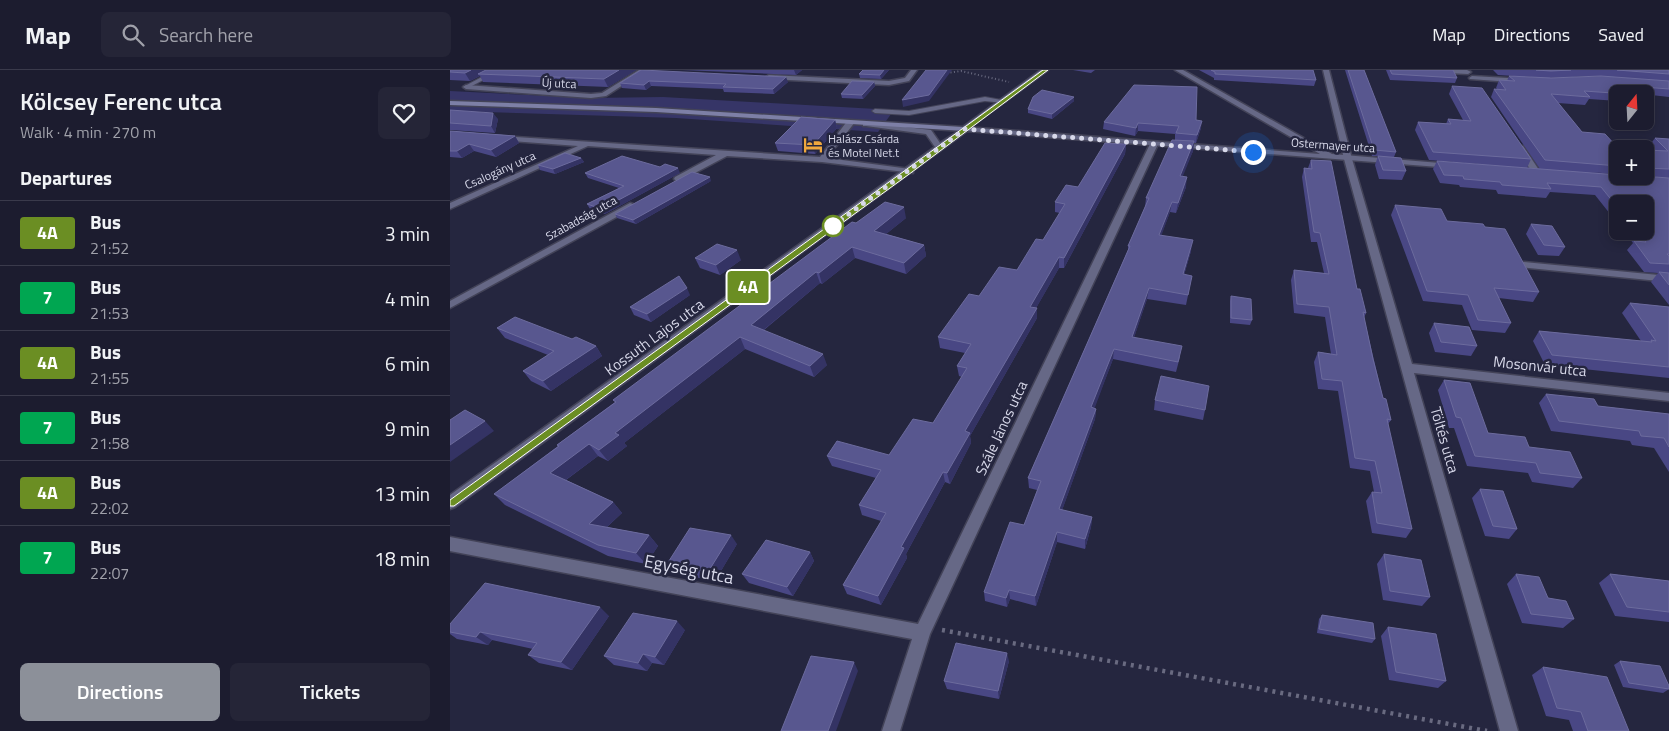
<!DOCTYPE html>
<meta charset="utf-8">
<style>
body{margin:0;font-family:"Titillium Web",sans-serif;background:#252537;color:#f1f3f6;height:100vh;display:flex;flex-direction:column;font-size:19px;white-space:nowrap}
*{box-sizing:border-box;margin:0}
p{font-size:16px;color:#a0a1aa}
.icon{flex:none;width:28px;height:28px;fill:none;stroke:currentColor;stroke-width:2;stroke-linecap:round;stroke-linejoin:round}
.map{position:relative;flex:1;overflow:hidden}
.panel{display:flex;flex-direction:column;background:#1c1c2f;width:450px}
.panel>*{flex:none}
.badge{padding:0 10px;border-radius:4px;font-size:18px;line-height:32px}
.needle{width:32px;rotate:18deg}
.fabs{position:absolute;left:1159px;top:15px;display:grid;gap:10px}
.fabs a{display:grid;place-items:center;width:45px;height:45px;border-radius:8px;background:#1c1c2f;box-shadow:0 2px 12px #0003,0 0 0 1px #3a3a4b;font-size:25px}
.you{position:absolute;width:25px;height:25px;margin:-12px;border:4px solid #fff;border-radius:50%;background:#1a73e8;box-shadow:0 0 0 8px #1a73e833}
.map>.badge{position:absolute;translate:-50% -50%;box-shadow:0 0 0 2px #fff}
h2{padding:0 20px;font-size:19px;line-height:45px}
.round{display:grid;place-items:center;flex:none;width:52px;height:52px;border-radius:8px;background:#252537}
.head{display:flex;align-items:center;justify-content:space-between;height:85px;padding:0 20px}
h1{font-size:24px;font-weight:600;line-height:38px}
.action{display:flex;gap:10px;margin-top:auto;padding:10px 20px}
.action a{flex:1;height:58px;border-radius:8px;background:#8c9099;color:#fff;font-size:20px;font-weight:600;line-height:58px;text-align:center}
.action a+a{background:#252537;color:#f1f3f6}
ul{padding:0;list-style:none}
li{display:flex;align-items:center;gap:15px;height:65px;padding:0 20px;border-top:1px solid #3a3a4b}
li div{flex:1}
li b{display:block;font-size:19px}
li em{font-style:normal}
li .badge{min-width:55px;font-weight:700;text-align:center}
header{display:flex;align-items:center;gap:30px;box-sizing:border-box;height:70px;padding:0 25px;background:#1c1c2f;border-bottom:1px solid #3a3a4b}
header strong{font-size:24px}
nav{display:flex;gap:28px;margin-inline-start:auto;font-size:18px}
.search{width:350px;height:45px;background:#252537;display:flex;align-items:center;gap:12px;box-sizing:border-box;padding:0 18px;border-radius:8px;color:#a0a1aa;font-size:19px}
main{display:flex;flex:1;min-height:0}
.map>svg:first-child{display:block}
.green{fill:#363567}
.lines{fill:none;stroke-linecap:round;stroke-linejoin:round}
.service-casing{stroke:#434358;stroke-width:2}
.minor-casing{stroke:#434358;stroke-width:3}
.tertiary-casing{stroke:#434358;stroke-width:3}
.secondary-casing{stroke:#434358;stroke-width:3}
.path-far1{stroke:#696a80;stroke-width:2;stroke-dasharray:1 2.5;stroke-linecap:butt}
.path{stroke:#696a80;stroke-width:4.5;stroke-dasharray:3 5;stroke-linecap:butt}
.service{fill:#666886;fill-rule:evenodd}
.minor{fill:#666886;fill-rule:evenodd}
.tertiary{fill:#666886;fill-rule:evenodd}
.secondary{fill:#7d7fa6;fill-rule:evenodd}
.wall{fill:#494784}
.shaded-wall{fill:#343364}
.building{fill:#58578f;stroke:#6c6b9d}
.line{fill:#6b8e23;stroke:#fff}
.walk{stroke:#d8d9ea;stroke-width:5;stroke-dasharray:0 9}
.stop-dot{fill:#fff;stroke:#6b8e23;stroke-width:2.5}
.labels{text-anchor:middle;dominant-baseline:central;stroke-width:5;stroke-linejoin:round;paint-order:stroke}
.far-street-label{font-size:12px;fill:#d8d9ea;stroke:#25263f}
.far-poi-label{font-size:12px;fill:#d8d9ea;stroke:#25263f;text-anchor:start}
.street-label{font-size:15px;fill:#d8d9ea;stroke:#25263f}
.near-street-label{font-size:18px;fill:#d8d9ea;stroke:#25263f}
</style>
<header>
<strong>Map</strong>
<div class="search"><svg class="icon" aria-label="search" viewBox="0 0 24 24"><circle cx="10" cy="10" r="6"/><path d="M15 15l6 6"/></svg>Search here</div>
<nav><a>Map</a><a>Directions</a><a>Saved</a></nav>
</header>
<main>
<section class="panel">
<div class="head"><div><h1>Kölcsey Ferenc utca</h1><p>Walk · 4 min · 270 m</p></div><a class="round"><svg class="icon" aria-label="heart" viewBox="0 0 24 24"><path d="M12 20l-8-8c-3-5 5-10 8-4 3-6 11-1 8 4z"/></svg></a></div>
<h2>Departures</h2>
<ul>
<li><span class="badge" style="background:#6b8e23;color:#fff">4A</span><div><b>Bus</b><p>21:52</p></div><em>3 min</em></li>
<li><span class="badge" style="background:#00a651;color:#fff">7</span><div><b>Bus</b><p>21:53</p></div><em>4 min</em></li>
<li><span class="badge" style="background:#6b8e23;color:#fff">4A</span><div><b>Bus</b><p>21:55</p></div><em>6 min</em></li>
<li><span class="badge" style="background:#00a651;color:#fff">7</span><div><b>Bus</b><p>21:58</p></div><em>9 min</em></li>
<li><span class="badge" style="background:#6b8e23;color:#fff">4A</span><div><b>Bus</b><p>22:02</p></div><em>13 min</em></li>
<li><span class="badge" style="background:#00a651;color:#fff">7</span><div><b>Bus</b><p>22:07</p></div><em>18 min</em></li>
</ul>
<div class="action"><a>Directions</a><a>Tickets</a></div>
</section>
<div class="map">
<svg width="1219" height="661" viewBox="0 0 1219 661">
<rect width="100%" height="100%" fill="#25263f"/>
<!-- green -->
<path class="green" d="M0 21 141 28 213 27 444 40 428 62 226 48 0 41Z"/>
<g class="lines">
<!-- service casing -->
<g class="service-casing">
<path id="service" d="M45 0H52L18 18 13 17Z
M535 27 557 31 554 33 535 31 459 45 425 43 422 41 425 39 459 41Z"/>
</g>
<!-- minor casing -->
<g class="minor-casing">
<path id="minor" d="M189 0H196L156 26 141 28 16 19 13 17 16 15 141 24 152 23Z
M461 0H467L459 11 439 15 319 9 316 7 319 5 439 11 455 8Z
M873 0H879L902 89 962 294 1219 323V331L964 303 1068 661H1050L894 89Z
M975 0H1017L1021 2 1018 4 978 2Z
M1022 6 1075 9 1078 11 1075 13 1020 9 1019 8Z
M398 50 405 52 377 88 460 99H463V103L372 92 277 86 228 112 224 109 225 107 266 85 138 76 0 139V133L128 76 47 70 46 68 50 66 370 87Z
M701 72 708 74 480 564 450 661H432L462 569 0 481V467L468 554Z
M1067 76H1073L1091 103 1090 105H1084L1066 78Z
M180 133 183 134V138L0 238V231Z
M1074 192 1219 206V212L1070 197V193Z"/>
</g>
<!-- tertiary casing -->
<g class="tertiary-casing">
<path id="tertiary" d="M725 0H733L882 84 1002 94 1006 96 1002 98 517 61 5 437 0 439V425L485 77 476 64 416 56H413V52L481 60 490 73 515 57 870 84Z"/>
</g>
<!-- secondary casing -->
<g class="secondary-casing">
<path id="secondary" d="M591 0H598L515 61 206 42 0 35V31L206 38 513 57Z"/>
</g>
<!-- path-far1 -->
<path class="path-far1" d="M497 3 511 1 559 12"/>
<!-- path -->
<path class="path" d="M492 560 1037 661"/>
<!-- service -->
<use href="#service" class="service"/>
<!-- minor -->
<use href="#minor" class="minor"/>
<!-- tertiary -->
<use href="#tertiary" class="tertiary"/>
<!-- secondary -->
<use href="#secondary" class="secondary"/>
</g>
<!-- wall -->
<path class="wall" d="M0 0H186L158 17 33 12 30 6 20 11 0 10Z
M191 0 338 12 324 24 274 22 273 19 201 16 196 20 172 18 170 13Z
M232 0H352L346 5Z
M413 0H439L431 9 410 8 409 4Z
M623 0H645L641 3Z
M749 0H863L866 10 864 16 764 10V8Z
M895 0H914L946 82 944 87 956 101 952 110 929 109 925 95 928 86H922Z
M936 0H1003L1007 8 1005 13 940 10Z
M1043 0H1219V27L1201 25 1197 33H1195V24H1168V31L1139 29 1135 35 1108 33 1132 62 1167 77 1168 104 1090 99 1041 27 1044 19H1047L1046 18 1049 10 1057 11 1059 6 1101 8 1156 7 1147 6 1097 8 1048 5Z
M424 12 425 16 413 29 392 28 391 24Z
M1002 16 1081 89 1077 98 979 90 965 60 968 52 996 54 998 49 1013 50 999 24Z
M624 27V31L602 49 578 43V39Z
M0 40 48 49 45 63 0 60Z
M385 50 387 58 365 84 328 81 325 73Z
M746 50 751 58 746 73H744L743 81 732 106 736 117 726 143 720 142 711 165 741 181 734 205 742 206 736 235 697 229 684 267 730 287 726 302 663 289 644 338 646 339 645 349 612 440 642 447 641 457 635 479 607 472 586 536 560 529 557 537 535 531 534 522 574 455 587 420 579 418 578 408 678 180V176L695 137 696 128 725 70V64L688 61 685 66 653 59 654 52Z
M0 61 65 66 69 73 46 87 24 81 12 88 0 87Z
M1205 68 1219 69V108L1195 106V79L1203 80 1199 76Z
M676 74 675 84 614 198H609L586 238 587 248 520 366 521 373 500 414 495 412 456 484 457 488 431 535 397 524 393 515 431 451 412 445 409 435 426 408 382 396 377 386 439 385 483 353 512 307 509 306 507 296 515 283 490 278 488 267 529 226 567 200 593 170 610 143 605 142V132L628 117Z
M131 88 134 92 105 104 90 100 88 95Z
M861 90 916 243 914 248 933 328 941 350 938 354 962 459 956 468 922 463 916 431 922 422H924L920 401 900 398 888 321 868 319 864 292 868 282 881 284 875 247 844 243 841 210 844 200 874 203 867 172H861L852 107 854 98H858Z
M987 91 1219 108V235L1201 212 1208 203 1194 202 1177 180 1183 173 1174 161H1195L1168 134V154L1145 125 1100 122 1096 128 1048 124 1046 120 1010 117 1009 115 990 113 983 99Z
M135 103H230L155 144 140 139 137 134 169 118 138 108Z
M261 111 186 154 167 148 165 144Z
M945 135 997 151 1035 157 1089 222 1083 232 1049 228 1061 253 1055 263 1022 260 1012 235 973 231 941 145Z
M456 148 436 164 474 175 476 186 456 204 405 188 372 214 370 213 314 260 377 295 364 307 295 279 174 373 177 376 158 391 148 386 116 410 163 432 172 443 157 457 199 465 208 476 196 494 158 486 55 435 44 424 108 376 107 375 165 332 163 330 406 153Z
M1081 154 1115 177 1109 186 1088 185 1076 164Z
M245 188 291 190 270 205 250 198Z
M240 225 201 252 184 245 180 237Z
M781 226 802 250 800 255 780 253V231Z
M1180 233 1219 237V308L1095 295 1083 271 1089 261 1191 271 1172 243Z
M984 253 1027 276 1021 286 985 282 979 263Z
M47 258 122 269 146 276 152 286 101 321 81 311 73 301 98 285 55 268Z
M994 310 1038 363 1079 377 1132 408 1123 418 1082 412 1078 403 1017 396 1004 358H999L988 320Z
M1096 324 1148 336 1219 344V402L1204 378 1182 375 1180 371 1101 361 1089 333Z
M705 330 755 340 753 350 704 340Z
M1030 419 1067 459 1059 469 1035 466 1022 428Z
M287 474 265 511 224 503 217 494Z
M360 482 364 491 343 526 299 513 292 504Z
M934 484 980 527 972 536 933 530 927 494Z
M1066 504 1098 528 1124 549 1113 558 1072 553 1057 514Z
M1160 504 1219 511V552L1165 546 1149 513Z
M872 545 925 569 922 573 867 563 869 549Z
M159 546 122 600 89 593 78 585 83 579 42 570 38 575 7 569 0 564V554Z
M938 557 996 611 988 618 939 610 931 566Z
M235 560 214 595 202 593 197 601 164 595 154 586Z
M559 591 549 629 497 619 494 611Z
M1170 591 1219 616V619L1213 623 1173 617 1164 595Z
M1093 597 1179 661H1123L1119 650 1096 646 1082 605Z"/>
<!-- shaded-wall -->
<path class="shaded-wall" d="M21 0H41L28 4 30 6 20 11 15 3Z
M169 0H186L158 17 154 9Z
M344 0H352L346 5Z
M434 0H439L431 9 430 5Z
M497 0H502L479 31 453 37 452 30Z
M336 7 338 12 324 24 323 19Z
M199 11 201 16 196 20 194 15Z
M424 12 425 16 413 29 412 25Z
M624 27V31L602 49V44Z
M43 43 48 49 45 63 41 56Z
M385 50 387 58 365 84 363 75Z
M752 51 751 58 746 73 747 65Z
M688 53V61L685 66 686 58Z
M65 66 69 73 46 87 41 80Z
M744 71 743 81 729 116 730 106Z
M19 74 24 81 12 88 7 81Z
M676 74 675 84 614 198V188Z
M131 88 134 92 105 104 103 99Z
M228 98 230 103 155 144 152 139Z
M260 107 261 111 186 154 183 150Z
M737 107 736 117 726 143 728 133Z
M722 132 720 142 708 175 709 165Z
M454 137 456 148 426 172 424 161Z
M743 170 741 181 731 215 733 204Z
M474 175 476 186 456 204 454 193Z
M402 177 405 188 372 214 369 203Z
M287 180 291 190 270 205 266 195Z
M609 187V198L581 247 580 237Z
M366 202 370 213 306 266 301 255Z
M237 218 240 225 201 252 197 244Z
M699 218 697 229 681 277 682 267Z
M587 238V248L520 366 521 373 500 414 497 403 515 361Z
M290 267 295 279 174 373 177 376 158 391 149 380 165 363Z
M146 276 152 286 101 321 93 311Z
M664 279 663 289 641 348V337Z
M373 284 377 295 364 307 360 296Z
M646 339 645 349 609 449V439Z
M35 351 44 361 0 392V375Z
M139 374 148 386 110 414 100 403Z
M493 402 495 412 456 484 457 488 431 535 428 526 451 477Z
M163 432 172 443 149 464 139 454Z
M642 447 641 457 635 479V469Z
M607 462V472L586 536 585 526Z
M199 465 208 476 196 494 186 483Z
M281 465 287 474 265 511 258 502Z
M360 482 364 491 343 526 337 517Z
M559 520 560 529 557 537 556 528Z
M150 537 159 546 122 600 111 592Z
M227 551 235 560 214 595 205 587Z
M30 562 42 570 38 575 26 567Z
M557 583 559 591 549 629 548 621Z
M193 584 202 593 197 601 188 593Z
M404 592 408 601 386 661H378Z"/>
<!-- building -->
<path class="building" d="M0 0H21L15 3 0 2Z
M36 0H169L154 9 28 4Z
M191 0H192L336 7 323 19 273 17 276 14 199 11 194 15 170 13Z
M413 0H434L430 5 409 4Z
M476 0H497L479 25 452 30Z
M761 0H863L866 10 765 4V2Z
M898 0H914L946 82 924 80Z
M940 0H1003L1007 8 942 4Z
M1086 0H1121L1101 1Z
M1167 0H1219V4Z
M1059 6 1101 8 1151 6 1219 11V19L1193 17 1201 25H1195V24H1177L1134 21 1140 27 1101 24 1132 62 1155 64 1167 77 1185 79H1168V96L1095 90 1044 19 1056 20 1049 10 1065 11Z
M402 11 424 12 412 25 391 24Z
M684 15 747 17 746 50 752 51 747 65 726 63 729 56 688 53 686 58 654 52Z
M1002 16 1032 18 1081 89 983 82 968 52 1001 54 998 49 1021 51Z
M592 20 624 27 602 44 578 39 583 27Z
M0 40 43 43 41 56 0 53Z
M351 47 385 50 363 75 325 73Z
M0 61 65 66 41 80 19 74 7 81H0Z
M1205 68 1219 69V99L1195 98V80L1218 81Z
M722 70 744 71 730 106 737 107 728 133 722 132 709 165 743 170 733 204 742 206 738 225 699 218 682 267 732 276 728 292 664 279 641 337 646 339 609 439 642 447 635 469 607 462 585 526 559 520 556 528 534 522 560 452 574 455 591 411 578 408 680 176H678L699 128H696Z
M655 73 676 74 614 188 609 187 580 237 587 238 515 361 520 363 497 403 493 402 451 477 454 478 428 526 393 515 436 443 409 435 431 400 377 386 387 371 439 385 463 349 483 353 517 298 507 296 521 274 488 267 519 224 529 226 549 197 567 200 586 169 593 170 615 134 605 132 616 115 628 117Z
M115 83 131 88 103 99 88 95Z
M172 86 210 97 215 94 228 98 152 139 137 134 174 116 135 103Z
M928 86 951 88 956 101 933 100Z
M861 90 881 91 907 219H910L916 243 913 242 923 289 933 328 936 329 941 350 937 349 962 459 927 453 922 422 932 423 925 391 905 388 892 311 872 309 868 282 887 285 879 237 847 234 844 200 879 204 870 163 864 162 854 98 862 99Z
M987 91 1168 105V106H1191L1219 108V184H1217L1219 186V194L1200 193 1184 171 1196 172 1187 161H1195V134H1168V138L1151 117 1097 113 1101 119 1052 115 1050 112 1014 109 1013 106 994 105Z
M242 102 260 107 183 150 165 144Z
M435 132 454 137 424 161 474 175 454 193 402 177 369 203 366 202 301 255 373 284 360 296 290 267 165 363 169 365 149 380 139 374 100 403 163 432 139 454 199 465 186 483 148 475 44 424 109 376 107 375 166 332 163 330 402 152 406 153Z
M945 135 991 139 997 151 1033 154 1035 157 1055 159 1089 222 1044 218 1061 253 1028 250 1018 225 977 221Z
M1081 154 1102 156 1115 177 1094 175Z
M267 174 287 180 266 195 245 188Z
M1209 202 1219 203V215Z
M229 206 237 218 197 244 180 237Z
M781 226 801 229 802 250 781 248Z
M1180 233 1219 237V297L1102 285 1089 261 1202 272 1201 270 1206 271Z
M65 247 122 269 126 267 146 276 93 311 73 301 104 281 47 258Z
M984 253 1019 257 1027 276 991 272Z
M711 306 759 316 755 340 705 330Z
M994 310 1020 313 1038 363 1075 367 1079 377 1120 382 1132 408 1090 403 1086 393 1025 386 1011 348 1006 347Z
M1096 324 1144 329 1148 336 1219 344V377L1214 368 1191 366 1189 361 1109 351Z
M15 340 35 351 0 375V350Z
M1030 419 1053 421 1067 459 1043 456Z
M240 458 281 465 258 502 217 494Z
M316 470 360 482 337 517 292 504Z
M934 484 971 490 980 527 940 521Z
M1066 504 1089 507 1098 528 1116 531 1124 549 1081 544Z
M1160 504 1219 511V542L1177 537Z
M35 513 150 537 111 592 78 585 87 573 30 562 26 567 0 562V554Z
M183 543 227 551 205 587 193 584 188 593 154 586Z
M872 545 923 553 925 569 869 559Z
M938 557 986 564 996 611 946 602Z
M506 573 557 583 548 621 494 611Z
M361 586 404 592 378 661H331Z
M1170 591 1210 596 1219 616V619L1179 613Z
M1093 597 1157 607 1179 661H1138L1131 642 1107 638Z"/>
<!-- line -->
<path class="line" d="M593 0H598L462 102 4 436H0V430L457 99Z"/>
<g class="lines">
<!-- walk -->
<path class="walk" d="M383 156 380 158 515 59 803 82"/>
</g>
<!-- icons -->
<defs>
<g id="hotel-bare" transform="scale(1.5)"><path d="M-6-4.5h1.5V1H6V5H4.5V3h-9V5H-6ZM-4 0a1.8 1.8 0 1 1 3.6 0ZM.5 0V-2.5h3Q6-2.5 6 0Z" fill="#efa73e" stroke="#25263f" stroke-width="2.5" paint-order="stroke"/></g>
</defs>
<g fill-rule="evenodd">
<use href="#hotel-bare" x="363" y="75"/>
</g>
<!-- markers -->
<circle class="stop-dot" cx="383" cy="156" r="10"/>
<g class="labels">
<!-- far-street labels -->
<g class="far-street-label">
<text transform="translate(109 13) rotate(3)">Új utca</text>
<text transform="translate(883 75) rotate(4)">Ostermayer utca</text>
<text transform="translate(50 100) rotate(-24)">Csalogány utca</text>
<text transform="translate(131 148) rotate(-29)">Szabadság utca</text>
</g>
<!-- far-poi labels -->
<g class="far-poi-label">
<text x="378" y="68">Halász Csárda<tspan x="378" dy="14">és Motel Net.t</tspan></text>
</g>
<!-- street labels -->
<g class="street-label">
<text transform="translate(204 267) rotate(-36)">Kossuth Lajos utca</text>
<text transform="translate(1090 296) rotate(6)">Mosonvár utca</text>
<text transform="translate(551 358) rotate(-65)">Szále János utca</text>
<text transform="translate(995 370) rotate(74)">Töltés utca</text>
</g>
<!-- near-street labels -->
<g class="near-street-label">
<text transform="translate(239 499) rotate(11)">Egység utca</text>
</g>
</g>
</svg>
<div class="fabs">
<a><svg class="needle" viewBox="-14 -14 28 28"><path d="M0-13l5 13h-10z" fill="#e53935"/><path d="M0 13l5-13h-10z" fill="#a0a1aa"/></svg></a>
<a>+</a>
<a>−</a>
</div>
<div class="you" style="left:803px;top:82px"></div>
<b class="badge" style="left:298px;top:217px;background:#6b8e23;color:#fff">4A</b>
</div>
</main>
